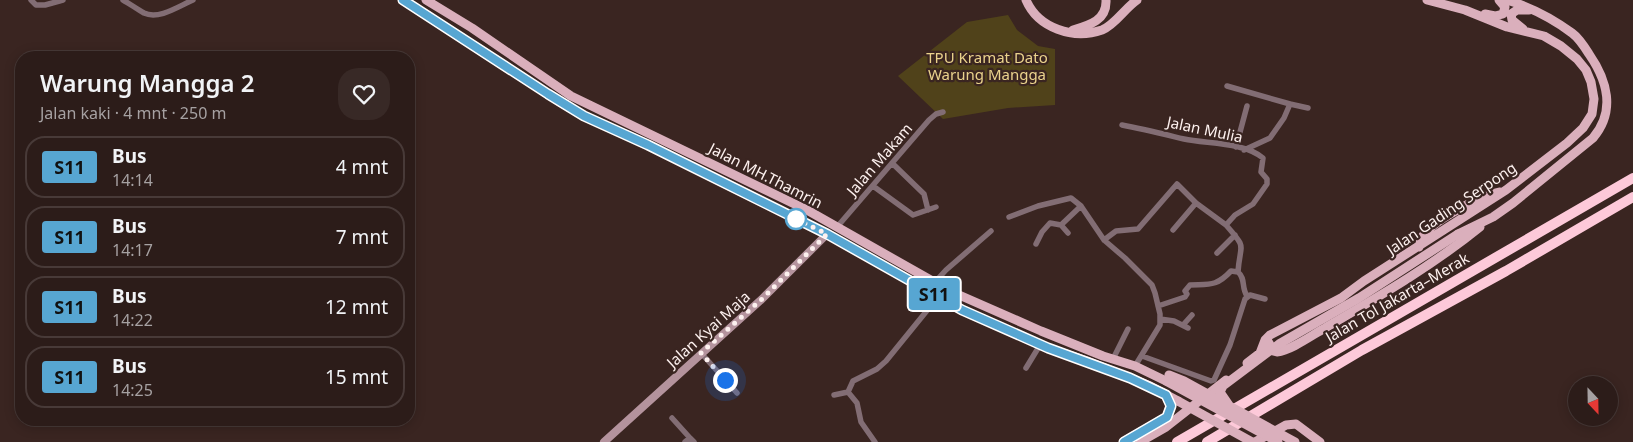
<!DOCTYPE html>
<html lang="id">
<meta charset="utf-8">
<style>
body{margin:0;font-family:"Noto Sans",sans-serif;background:#382926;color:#f1f3f6;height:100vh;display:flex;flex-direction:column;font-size:19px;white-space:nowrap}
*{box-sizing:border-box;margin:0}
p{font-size:16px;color:#a6a1a2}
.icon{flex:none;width:28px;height:28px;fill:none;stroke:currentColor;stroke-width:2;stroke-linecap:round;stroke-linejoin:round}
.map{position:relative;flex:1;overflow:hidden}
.details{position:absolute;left:15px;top:51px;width:400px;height:375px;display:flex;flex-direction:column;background:#2c1c19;border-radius:20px;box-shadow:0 2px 12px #0003,0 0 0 1px #483a38}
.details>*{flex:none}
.badge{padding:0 10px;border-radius:4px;font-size:18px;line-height:32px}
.needle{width:32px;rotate:158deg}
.fabs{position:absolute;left:1568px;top:376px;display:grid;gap:10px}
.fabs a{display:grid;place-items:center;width:50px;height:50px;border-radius:50%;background:#2c1c19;box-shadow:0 2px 12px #0003,0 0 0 1px #483a38;font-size:25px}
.you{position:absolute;width:25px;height:25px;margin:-12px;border:4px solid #fff;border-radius:50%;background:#1a73e8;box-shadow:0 0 0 8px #1a73e833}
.map>.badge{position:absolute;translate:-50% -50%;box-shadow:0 0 0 2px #fff}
.round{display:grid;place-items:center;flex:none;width:52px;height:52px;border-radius:20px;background:#382926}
.summary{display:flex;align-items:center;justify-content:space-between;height:85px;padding:0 25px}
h1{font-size:24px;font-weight:600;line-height:38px}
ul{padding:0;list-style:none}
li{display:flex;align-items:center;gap:15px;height:62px;margin:0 10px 8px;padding:0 15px;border:2px solid #483a38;border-radius:20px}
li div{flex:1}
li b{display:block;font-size:19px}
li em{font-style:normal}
li .badge{min-width:55px;font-weight:700;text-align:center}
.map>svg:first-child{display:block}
.green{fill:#50421a}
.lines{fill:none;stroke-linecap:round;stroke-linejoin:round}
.street{stroke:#826d74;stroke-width:5.5}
.secondary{stroke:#b4939d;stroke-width:8}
.primary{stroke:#daafbc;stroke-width:9}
.highway{stroke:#fdc9d9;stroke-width:10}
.primary-bridge{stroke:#daafbc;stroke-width:9}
.line-casing{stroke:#fff;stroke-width:11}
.line{stroke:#57a6d2;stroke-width:8}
.walk{stroke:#fdf1ef;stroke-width:5;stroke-dasharray:0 9}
.stop-dot{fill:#fff;stroke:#57a6d2;stroke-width:2.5}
.labels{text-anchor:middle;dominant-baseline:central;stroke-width:4.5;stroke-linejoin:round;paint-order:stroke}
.park-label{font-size:15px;fill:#ead28c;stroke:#3a2521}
.street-label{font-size:15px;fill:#fdf1ef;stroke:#3a2521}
</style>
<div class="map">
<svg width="1633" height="442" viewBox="0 0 1633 442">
<rect width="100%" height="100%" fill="#3a2521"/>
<!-- green -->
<path class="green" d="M1008 15 1017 30 1038 46 1055 49V105L1008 108 943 119 898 76 967 22Z"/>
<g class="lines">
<!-- street -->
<path class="street" d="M31 0 36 5H45L63 0
M123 0C130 4 137 9 144 13 159 20 179 6 193 0
M1227 86 1290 104
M1122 125C1143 129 1163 134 1184 139 1207 144 1244 142 1263 158L1261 172 1267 179V184L1253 204 1235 215 1226 225C1248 250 1240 242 1238 272
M1236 147 1247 106
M1244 150 1270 138 1284 118 1290 104 1308 108
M892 163 924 194 928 210
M873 186 913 215 936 207
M1009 217 1038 206 1071 198 1081 206 1104 240 1125 258 1152 285 1155 293 1160 314V325L1135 366
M837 227 929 120 936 114 943 112
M1173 230 1196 203
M1068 233 1061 225 1081 206
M1104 240 1116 231 1138 229 1177 184 1196 203 1226 225
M1036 244 1042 232 1050 223 1061 225
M1217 253 1235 235
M1238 272C1246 279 1241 287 1247 296
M935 282 946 270 991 231
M1158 306 1185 297 1187 294 1185 291 1190 285C1209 284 1216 287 1231 271L1238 272
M1160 319 1174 321 1188 328
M1183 325 1192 315
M701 353 737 393
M1142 356 1211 381 1214 380 1230 345 1245 299 1250 295 1265 299
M1113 359 1128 329
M1026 368 1040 345
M848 392 853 381 877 369 886 361 938 297
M848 392 857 403 861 422 875 442
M834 395 848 392
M672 418 690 438
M685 442 690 438 694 442"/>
<!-- secondary -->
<path class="secondary" d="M604 442 762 299 827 234"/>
<!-- primary -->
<path class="primary" d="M403 0 560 102 584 116 632 137 827 234 962 310 1048 348 1087 361 1150 386 1178 401
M426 0 472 28 571 96 807 210 950 291 1041 331 1103 356 1135 366 1166 381
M1026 0C1038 28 1073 40 1102 30 1115 25 1125 8 1137 0
M1485 14 1495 16 1503 14 1505 7 1499 0
M1523 29 1512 20 1511 14 1517 10H1529
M1073 30C1090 25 1107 20 1106 0
M1458 234 1493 217 1513 203 1593 138C1616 111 1607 80 1589 54 1584 46 1579 38 1572 33 1553 19 1530 7 1507 0
M1419 247C1420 245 1420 242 1421 239 1429 222 1482 195 1500 192
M1269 343 1273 351 1277 352C1292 350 1312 335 1325 328 1378 297 1432 266 1480 227
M1247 363 1260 353 1265 340 1270 335 1341 298 1364 281 1506 190 1567 143 1583 128 1592 114 1594 99 1591 82 1586 70 1577 59 1561 46 1544 36 1507 27 1465 10 1427 0
M1140 442 1166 427 1226 380
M1255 442 1286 425 1296 424 1320 442"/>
<!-- highway -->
<path class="highway" d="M1124 442 1167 417 1171 406 1166 395
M1177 442 1633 178
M1207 442 1362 350 1506 271 1633 197"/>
<!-- primary-bridge -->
<path class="primary-bridge" d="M1169 375 1184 381 1295 442
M1166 381 1278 442
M1178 401 1252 442
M1231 408 1220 392 1223 386 1279 344 1359 298 1458 234"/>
</g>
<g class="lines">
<!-- line casing -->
<g class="line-casing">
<path id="line" d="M403 0 548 94 584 116 648 145 827 234 962 310 1048 348 1130 378 1166 395 1171 406 1167 417 1124 442"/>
</g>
<!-- line -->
<use href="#line" class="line"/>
<!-- walk -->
<path class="walk" d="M725 380 701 353 762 299 827 234 796 219"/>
</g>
<!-- markers -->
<circle class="stop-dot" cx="796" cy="219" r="10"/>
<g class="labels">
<!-- park labels -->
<g class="park-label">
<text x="987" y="57">TPU Kramat Dato<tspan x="987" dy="17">Warung Mangga</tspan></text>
</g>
<!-- street labels -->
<g class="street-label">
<text transform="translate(1205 129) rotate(12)">Jalan Mulia</text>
<text transform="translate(879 159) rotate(-49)">Jalan Makam</text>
<text transform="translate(766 175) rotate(27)">Jalan MH.Thamrin</text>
<text transform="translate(1451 208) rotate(-34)">Jalan Gading Serpong</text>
<text transform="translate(1397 297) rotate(-30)">Jalan Tol Jakarta–Merak</text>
<text transform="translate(708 329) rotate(-42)">Jalan Kyai Maja</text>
</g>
</g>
</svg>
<div class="fabs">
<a><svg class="needle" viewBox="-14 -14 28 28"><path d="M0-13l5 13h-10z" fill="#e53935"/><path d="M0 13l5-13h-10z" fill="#a6a1a2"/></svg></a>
</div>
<div class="you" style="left:725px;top:380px"></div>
<b class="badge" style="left:934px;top:294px;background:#57a6d2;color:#111">S11</b>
<section class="details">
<div class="summary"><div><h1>Warung Mangga 2</h1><p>Jalan kaki · 4 mnt · 250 m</p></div><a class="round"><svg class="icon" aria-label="heart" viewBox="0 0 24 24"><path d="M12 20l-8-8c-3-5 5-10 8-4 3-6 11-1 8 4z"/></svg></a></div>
<ul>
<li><span class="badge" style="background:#57a6d2;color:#111">S11</span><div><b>Bus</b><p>14:14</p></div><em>4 mnt</em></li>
<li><span class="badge" style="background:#57a6d2;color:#111">S11</span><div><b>Bus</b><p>14:17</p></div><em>7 mnt</em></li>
<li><span class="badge" style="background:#57a6d2;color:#111">S11</span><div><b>Bus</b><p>14:22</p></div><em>12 mnt</em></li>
<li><span class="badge" style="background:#57a6d2;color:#111">S11</span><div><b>Bus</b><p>14:25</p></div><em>15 mnt</em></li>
</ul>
</section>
</div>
